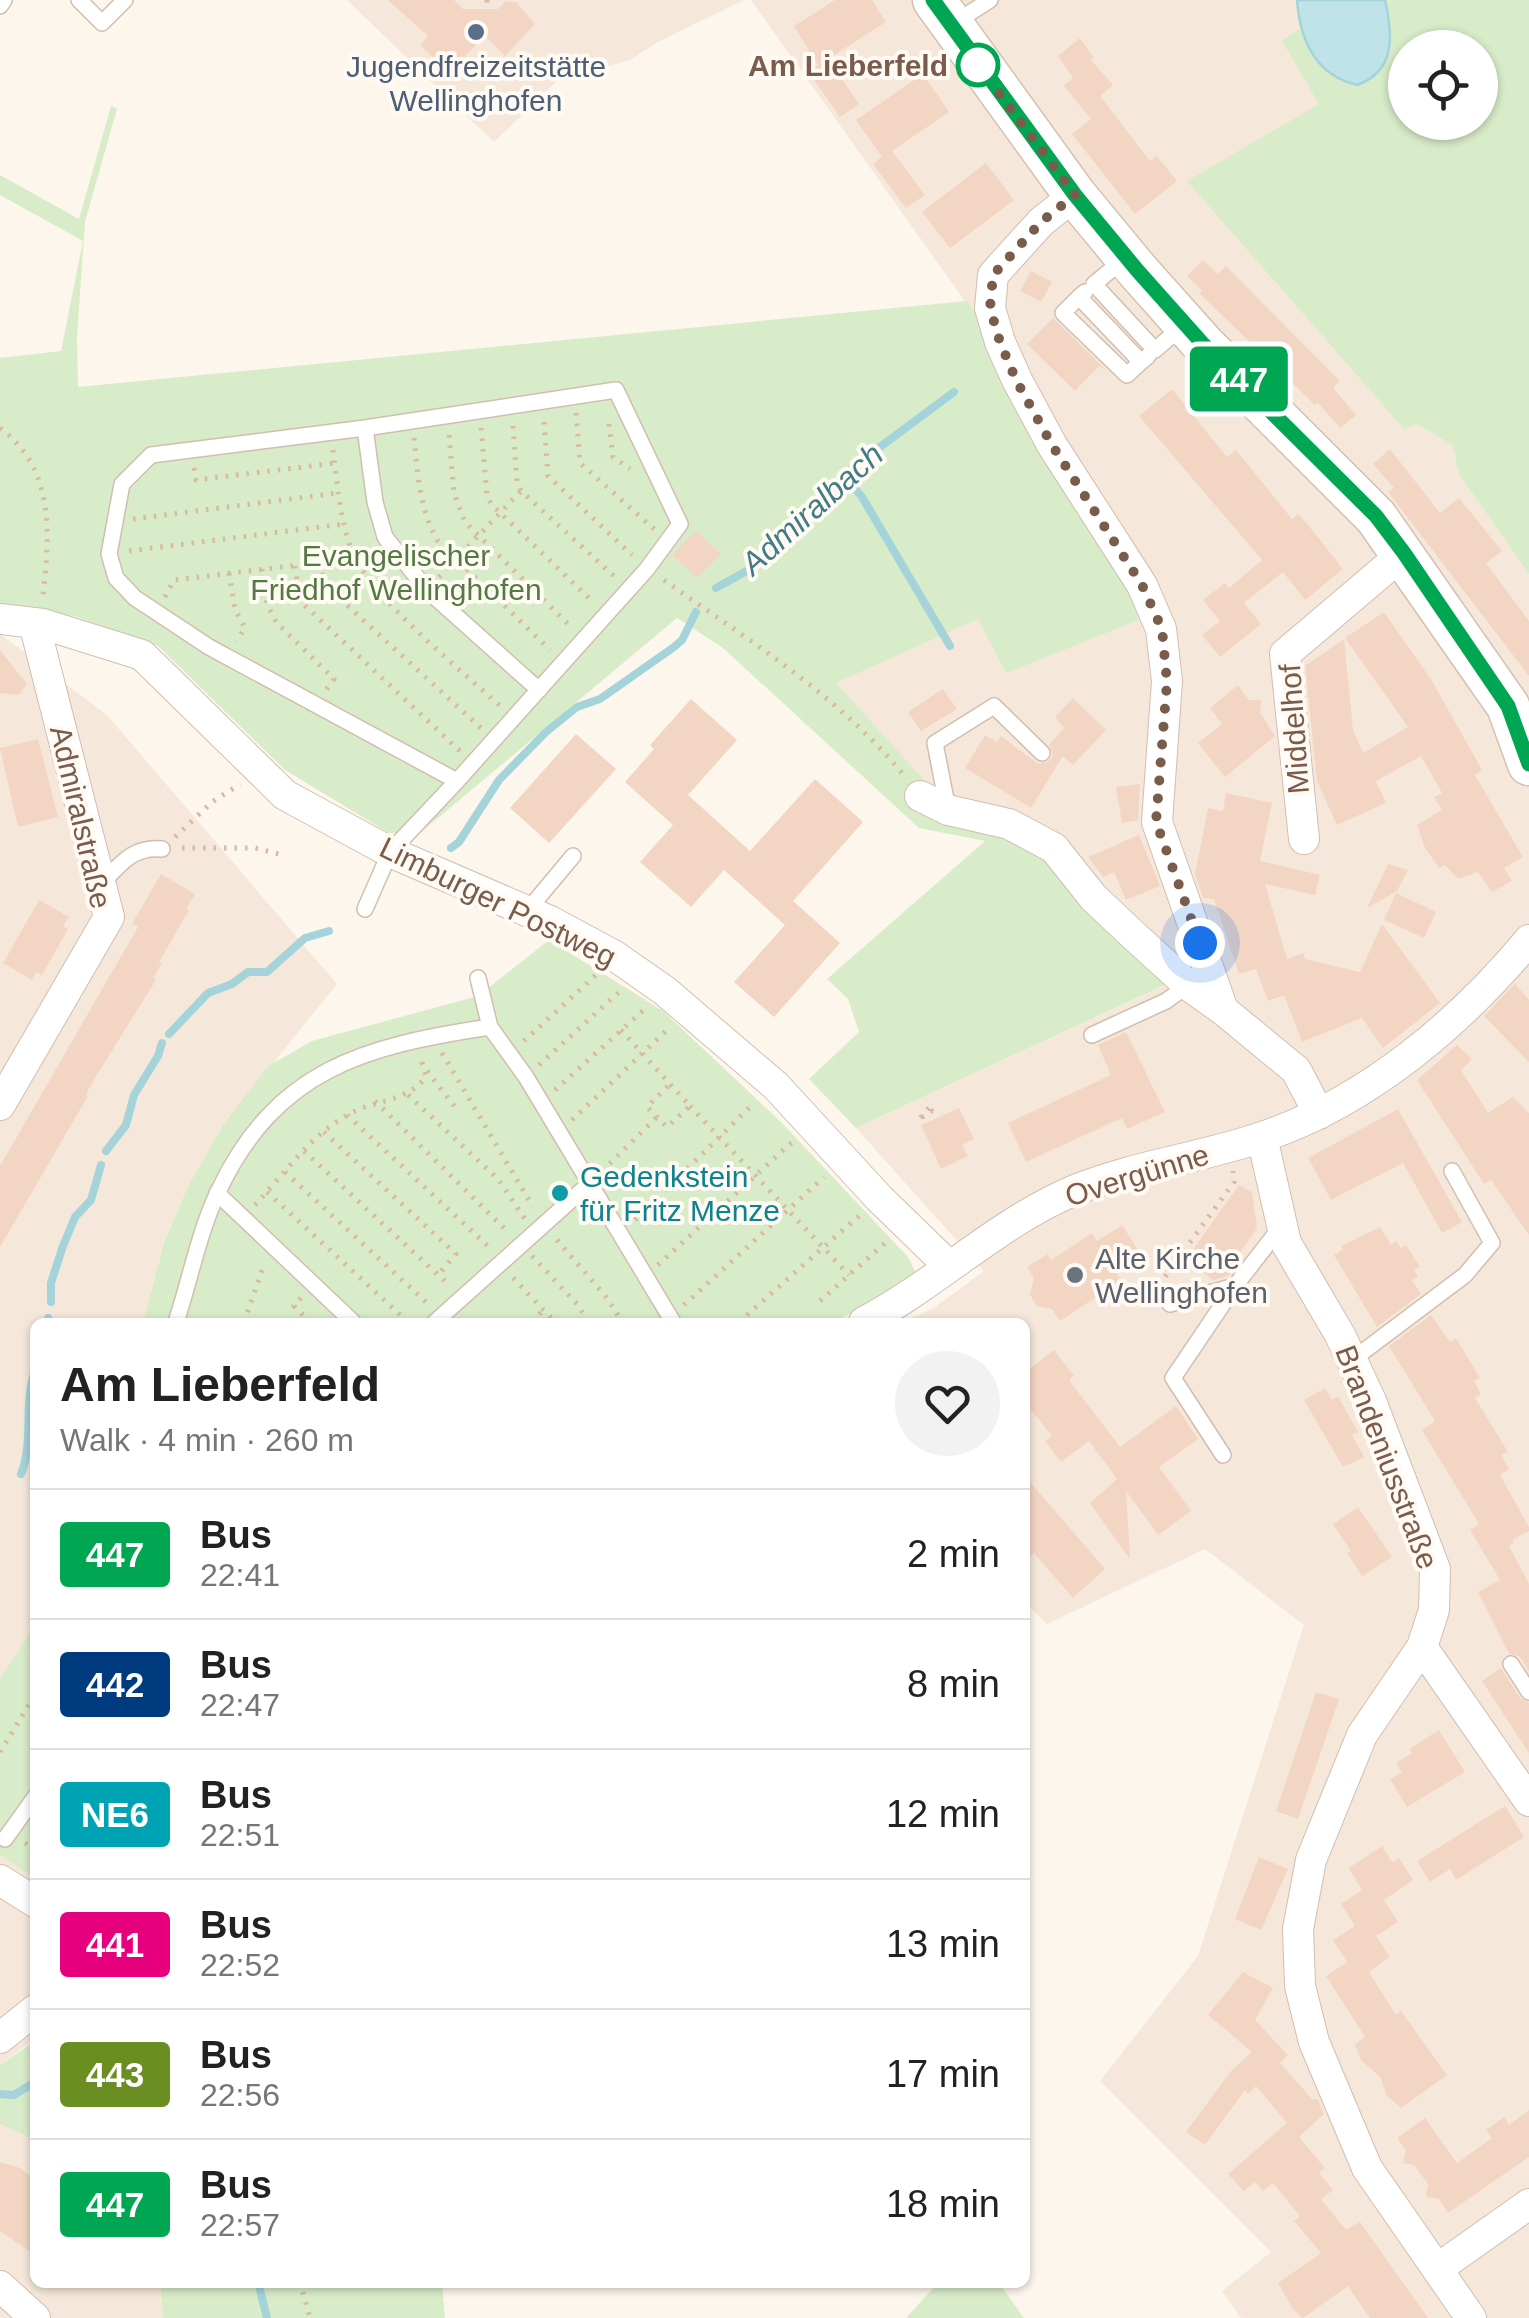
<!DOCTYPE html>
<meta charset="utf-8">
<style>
body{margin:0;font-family:Helvetica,sans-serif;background:#f2f2f2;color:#222;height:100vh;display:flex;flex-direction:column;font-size:38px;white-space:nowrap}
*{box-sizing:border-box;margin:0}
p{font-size:32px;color:#767676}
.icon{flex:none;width:55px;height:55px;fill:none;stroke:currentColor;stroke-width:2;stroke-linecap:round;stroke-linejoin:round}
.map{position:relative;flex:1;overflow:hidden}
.panel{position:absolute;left:30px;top:1318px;width:1000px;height:970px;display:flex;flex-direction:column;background:#fff;border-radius:15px;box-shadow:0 2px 8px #0004}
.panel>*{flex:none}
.badge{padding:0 20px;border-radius:8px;font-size:35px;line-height:65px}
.fabs{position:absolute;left:1388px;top:30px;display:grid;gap:20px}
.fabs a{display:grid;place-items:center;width:110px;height:110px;border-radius:50%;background:#fff;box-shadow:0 2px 8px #0004;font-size:50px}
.you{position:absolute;width:50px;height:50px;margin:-25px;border:8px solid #fff;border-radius:50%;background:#1a73e8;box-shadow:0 0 0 15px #1a73e833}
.map>.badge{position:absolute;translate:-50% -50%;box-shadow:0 0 0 5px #fff}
.round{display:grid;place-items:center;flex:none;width:105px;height:105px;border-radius:52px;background:#f2f2f2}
.headline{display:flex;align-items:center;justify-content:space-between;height:170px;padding:0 30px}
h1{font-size:48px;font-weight:700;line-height:75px}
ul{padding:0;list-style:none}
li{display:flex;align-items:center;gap:30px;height:130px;padding:0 30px;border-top:2px solid #e0e0e0}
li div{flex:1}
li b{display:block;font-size:38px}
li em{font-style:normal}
li .badge{min-width:110px;font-weight:700;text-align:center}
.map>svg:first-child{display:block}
.residential{fill:#f5e8da}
.green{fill:#d8ecc9;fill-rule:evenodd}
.water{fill:#bfe3e8;stroke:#a5d3da;stroke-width:2.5}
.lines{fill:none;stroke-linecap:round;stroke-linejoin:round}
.stream{stroke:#a5d3da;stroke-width:8}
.building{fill:#f3d5c3}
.lane-casing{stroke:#d1beb0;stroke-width:18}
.street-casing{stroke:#d1beb0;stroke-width:32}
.secondary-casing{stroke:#d6c0b0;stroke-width:45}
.path{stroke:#d9b8a5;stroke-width:5;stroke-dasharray:2.5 8;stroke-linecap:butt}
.lane{stroke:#fff;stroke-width:15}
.street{stroke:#fff;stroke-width:30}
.secondary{stroke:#fff;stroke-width:42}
.line-casing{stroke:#fff;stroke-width:22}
.line{stroke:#00a651;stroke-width:15}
.walk{stroke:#7a5c4d;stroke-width:10;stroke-dasharray:0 18}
.service-dot{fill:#5c6f8a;stroke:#fffaf3;stroke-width:4}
.stop-dot{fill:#fff;stroke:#00a651;stroke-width:5}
.culture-dot{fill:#0f9aa8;stroke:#fffaf3;stroke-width:4}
.worship-dot{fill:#6b7280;stroke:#fffaf3;stroke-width:4}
.labels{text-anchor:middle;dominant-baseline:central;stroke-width:8;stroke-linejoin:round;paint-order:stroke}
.stop-label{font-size:30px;font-weight:bold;fill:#7a5c4d;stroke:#fffaf3;text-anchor:end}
.service-label{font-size:30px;fill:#4e5e75;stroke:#fffaf3}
.park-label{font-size:30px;fill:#537a41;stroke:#fffaf3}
.street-label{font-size:30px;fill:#7a5c4d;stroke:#fffaf3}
.culture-label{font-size:30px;fill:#0d838f;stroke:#fffaf3;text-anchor:start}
.worship-label{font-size:30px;fill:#5b616d;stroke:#fffaf3;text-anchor:start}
.water-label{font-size:32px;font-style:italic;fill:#437c86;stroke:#fffaf3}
</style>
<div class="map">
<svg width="1529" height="2318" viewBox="0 0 1529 2318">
<rect width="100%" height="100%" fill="#fdf6ec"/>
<!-- residential -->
<path class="residential" d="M347 0H744L658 42 630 60 557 81 494 142Z
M751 0H1340L1319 104 1417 424 1452 445 1460 476 1529 574V2318H1241L1222 2291 1271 2252 1100 2081 1198 1956 1304 1625 1205 1549 1047 1624 1025 1603V1322H905L935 1307 984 1271 856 1128 1179 979 954 813 835 683 978 619 1006 359Z
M0 634 107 715 337 984 223 1125 188 1186 164 1241 143 1322H35V1624L0 1679Z
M0 1855 35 1879V2038L0 2065Z
M0 2124 35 2140V2282L160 2283 163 2318H0Z"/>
<!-- green -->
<path class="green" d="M1340 0H1529V574L1460 476 1452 445 1417 424 1404 429 1187 181 1319 104 1282 41ZM1405 48H1480V122H1405Z
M111 106 117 109 85 222 77 337 78 387 967 301 1006 359 1125 567 1138 620 1006 673 978 619 836 683 954 813 1050 850 1180 978 856 1128 809 1079 859 1032 848 999 827 979 985 841 919 828 723 648 677 618 420 833H389L285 770 158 646 74 616 0 604V358L61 351 83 241 0 195V175L79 219Z
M549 940 663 1011 781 1122 908 1257 915 1271 913 1282 833 1322H143L164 1242 188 1186 223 1125 268 1066 312 1041 478 996Z
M35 1624V1879L0 1855V1679Z
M35 2041V2140L0 2124V2065Z
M939 2282 999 2283 1024 2318H906Z
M160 2283H442L445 2318H163Z"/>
<!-- water -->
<path class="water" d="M1297 0H1385C1393 35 1396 71 1357 85 1315 75 1300 39 1297 0Z"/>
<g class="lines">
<!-- stream -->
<path class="stream" d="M845 477 862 497 950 646
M716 588 752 568 853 467 954 392
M451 848 459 842 499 780 546 732 577 707 600 699 674 647 682 640 696 612
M169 1034 208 993 232 984 248 972H267L305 938 329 931
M106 1151 126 1125 134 1095 158 1056 162 1043
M51 1302V1283L63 1246 75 1217 91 1200 101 1165
M47 1322 48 1318
M21 1474C34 1442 23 1404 35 1371
M0 2094 14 2095 35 2082
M258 2282 267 2318"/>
</g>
<!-- building -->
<path class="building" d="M388 0H454L463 9H498L506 1 516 2 535 24 505 56 485 36 449 72 420 45 428 36Z
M835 0H872L886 22 828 59 859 104 840 117 808 71 818 65 794 26Z
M1080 38 1094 58 1091 60 1113 85 1100 96 1150 161 1157 156 1177 181 1135 214 1072 134 1091 119 1064 86 1073 78 1058 56Z
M923 74 949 112 892 151 925 195 906 208 873 164 882 157 856 120Z
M986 163 1014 200 950 248 922 212Z
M1203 260 1218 274 1226 266 1340 381 1333 388 1356 415 1340 428 1318 403 1315 405 1199 293 1202 290 1187 276Z
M1031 271 1052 282 1041 302 1020 291Z
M1053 318 1107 371 1099 366 1075 391 1027 344Z
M1172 389 1227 457 1236 450 1292 519 1298 514 1305 521 1343 569 1305 600 1283 572 1244 603 1261 624 1220 657 1202 635 1220 621 1203 600 1225 583 1229 588 1262 560 1139 416Z
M1390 449 1440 513 1459 498 1502 551 1486 563 1529 621V676L1388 492 1394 488 1373 464Z
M696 530 721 554 697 578 672 555Z
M1384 612 1432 681 1482 770 1475 775 1523 857 1504 868 1512 881 1492 892 1478 872 1458 879 1445 865 1439 868 1425 848 1417 825 1442 810 1434 797 1442 793 1421 756 1376 781 1386 803 1337 825 1317 781 1305 666 1344 639 1353 730 1363 753 1408 727 1345 638Z
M0 650 27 684 19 695 0 693Z
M1238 685 1249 700H1261L1260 712 1275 736 1225 777 1198 743 1222 724 1210 708Z
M943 689 957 709 921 731 908 712Z
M1073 698 1106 730 1073 765 1063 756 1031 808 965 768 985 735 997 742 1001 736 1038 764 1049 761 1053 755 1049 745 1064 728 1055 717Z
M691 699 737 740 688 795 750 851 815 779 863 822 793 901 840 943 774 1017 734 982 785 925 724 870 691 907 640 862 673 825 625 782 654 749 650 745Z
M576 734 616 769 549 843 510 808Z
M38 739 58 817 18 827 0 748Z
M1140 784 1138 820 1122 823 1116 787Z
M1226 793 1272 803 1260 861 1320 875 1315 895 1265 884 1287 959 1303 953 1305 959 1360 972 1382 924 1440 1003 1383 1048 1362 1018 1302 1042 1284 995 1268 1001 1256 969 1239 974 1214 899 1203 898 1195 874 1208 808 1223 811Z
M1139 835 1160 886 1126 900 1114 872 1103 877 1088 857Z
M1388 864 1408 870 1397 891 1367 908Z
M161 874 195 894 186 909 189 910 159 962 162 963 153 978 156 980 95 1078 86 1094 88 1096 0 1247V1166L138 927 132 924Z
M1396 893 1436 912 1424 938 1384 920Z
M39 900 69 917 63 926 68 929 42 975 36 972 32 980 3 963Z
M1515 984 1529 1000V1062L1484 1016Z
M1126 1032 1165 1112 1127 1129 1122 1118 1026 1162 1008 1123 1111 1075 1098 1045Z
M1457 1045 1472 1059 1461 1070 1488 1113 1513 1097 1529 1113V1235L1491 1180 1484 1184 1417 1080Z
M959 1108 974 1139 962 1145 968 1156 941 1169 921 1125Z
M1398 1109 1462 1222 1442 1233 1403 1163 1331 1200 1308 1158Z
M1239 1185 1252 1192 1257 1228 1235 1260 1239 1263 1228 1276 1213 1280 1186 1259Z
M1122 1225 1140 1253 1114 1269 1121 1281 1060 1321 1052 1309 1037 1306 1030 1295 1034 1278 1027 1267 1048 1254 1051 1260 1092 1233 1097 1241Z
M1380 1227 1391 1245 1396 1241 1401 1248 1406 1245 1420 1267 1414 1270 1418 1277 1412 1280 1421 1294 1377 1327 1334 1255 1343 1249 1341 1246Z
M1431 1315 1450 1342 1456 1338 1480 1378 1474 1381 1481 1394 1475 1398 1508 1452 1501 1455 1509 1469 1500 1475 1529 1527V1531L1512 1540 1514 1543 1509 1546 1529 1584V1671L1520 1657 1509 1653 1478 1592 1500 1580 1470 1530 1479 1524 1422 1430 1435 1421 1389 1346Z
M1054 1350 1074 1376 1069 1380 1120 1447 1176 1406 1198 1439 1159 1467 1191 1511 1158 1535 1126 1491 1130 1559 1090 1503 1117 1479 1089 1441 1061 1462 1045 1441 1052 1436 1025 1402V1372Z
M1325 1388 1332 1400 1338 1396 1358 1432 1352 1435 1364 1457 1343 1467 1304 1400Z
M1025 1476 1105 1569 1073 1598 1034 1553 1025 1561Z
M1358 1507 1392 1557 1362 1576 1347 1553 1351 1551 1333 1524Z
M1501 1668 1520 1698 1529 1703V1753L1482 1681Z
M1316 1692 1339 1699 1298 1819 1276 1811Z
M1439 1730 1465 1772 1407 1807 1390 1779 1402 1772 1396 1763 1412 1753 1409 1749Z
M1505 1806 1524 1837 1456 1880 1450 1869 1430 1882 1417 1861Z
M1382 1846 1392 1862 1399 1858 1413 1880 1384 1900 1398 1922 1376 1936 1390 1957 1369 1972 1396 2015 1401 2011 1447 2075 1401 2108 1387 2096 1380 2077 1361 2060 1355 2044 1365 2037 1326 1976 1347 1962 1333 1940 1355 1926 1341 1904 1362 1890 1349 1868Z
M1259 1857 1288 1869 1261 1930 1235 1919Z
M1243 1972 1273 1988 1255 2020 1288 2055 1280 2063 1313 2100 1316 2098 1318 2100 1324 2114 1299 2137 1325 2168 1319 2173 1333 2190 1321 2199 1346 2230 1360 2222 1428 2318H1370L1348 2286 1303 2318 1293 2309 1278 2283 1321 2253 1294 2221 1300 2216 1273 2183 1263 2191 1255 2182 1244 2191 1228 2174 1287 2123 1256 2086 1248 2094 1245 2090 1205 2145 1186 2132 1231 2071 1252 2052 1208 2015Z
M1529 2110V2157L1448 2213 1439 2199 1426 2197 1428 2184 1414 2165 1403 2163 1406 2150 1397 2138 1425 2118 1457 2163 1492 2138 1486 2130 1504 2117 1509 2125Z
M0 2162 20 2168 35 2180V2255L0 2231Z"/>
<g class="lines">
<!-- lane casing -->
<g class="lane-casing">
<path id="lane" d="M79 0 102 23 125 0
M0 6 4 0
M954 23 990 0
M1123 260 1094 284 1155 350 1185 324
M1085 292 1079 297 1141 362 1148 356
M1079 297 1063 313 1127 375 1141 362
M616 390 680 524 647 569 457 781 209 647 135 598 116 578 109 554 122 484 151 455 365 428Z
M365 428 375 502 385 537 427 590 539 690
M948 810 935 743 994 706 1042 753
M100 885C120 865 132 846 162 849
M365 909 390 852 457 781
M527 911 573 856
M478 978 490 1027 526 1077 673 1322
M1092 1035 1166 1001 1188 985
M217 1193 353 1322
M1170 1304 1235 1286 1280 1228
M176 1322C190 1280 199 1232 218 1192 276 1069 364 1046 490 1027
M435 1322 589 1184
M1352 1360 1465 1275 1492 1243 1452 1171
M1223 1455 1173 1378 1235 1286
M1511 1664 1529 1692
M5 1839 35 1797"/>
</g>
<!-- street casing -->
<g class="street-casing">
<path id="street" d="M1075 195 1041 222 993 275 990 308 1000 342 1017 380 1052 445 1142 585 1161 629 1167 681 1157 822 1223 1010
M0 619 43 624 142 655 285 795 390 852 550 921 615 956 665 991 776 1086 879 1198 949 1266
M920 796 948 810 1009 824 1054 848 1093 897 1131 933 1188 985 1223 1010 1296 1070 1319 1114
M1304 839 1285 654 1404 553
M0 1105 109 917 34 623
M1262 1137 1286 1243 1340 1335 1371 1401 1435 1569 1434 1610 1422 1647 1362 1735 1311 1860 1298 1929 1300 1986 1314 2042 1367 2168 1471 2318
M864 1322C938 1283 997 1223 1075 1190 1137 1165 1202 1158 1265 1136 1368 1101 1460 1023 1529 940
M1422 1647 1529 1801
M0 1880 35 1902
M0 2038 35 2010
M1437 2269 1529 2204
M0 2286 35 2318"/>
</g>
<!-- secondary casing -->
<g class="secondary-casing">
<path id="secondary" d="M934 0 1075 195 1137 270 1202 343 1376 517 1508 706 1529 764"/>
</g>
<!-- path -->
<path class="path" d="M487 0V9
M576 413 580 463 654 529
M544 422 548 476 632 555
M609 424 613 457 630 469
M513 426 517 481 521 491 615 577
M0 428C55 469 50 534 43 596
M481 428 487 495 491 504 593 602
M449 435 454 494 465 522 571 627
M414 438C418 475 419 509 438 541L550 650
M333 450C337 484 340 517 351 549 368 595 461 670 500 706
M194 468 196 480 335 463
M133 519 338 493
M129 551 344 524
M318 563 323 577 339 598 481 728
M295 566 300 601 460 751
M262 569 267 604 276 622 334 679 326 690
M229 573 235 609 245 628 236 641
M439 577 521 491
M664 580C749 641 840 696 906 778
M165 597 174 580 333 561 369 545
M175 837 212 802 240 784
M182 848H255L279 854
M621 1030 690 1106 667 1127 647 1107 669 1085
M524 1041 597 974
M442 1053 533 1207
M539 1065 620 991
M427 1071 455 1107
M555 1090 647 1007
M408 1095 498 1179 525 1219
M375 1101 507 1231
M690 1106 849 1275
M929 1108 918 1120 932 1111 935 1114
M347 1115 491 1249
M572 1120 667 1030
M324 1132 456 1254 438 1275
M304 1151 450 1286
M602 1171 657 1117
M285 1172 426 1302
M267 1192 408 1322
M255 1205C284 1174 312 1133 351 1113 375 1100 410 1101 426 1076L421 1059
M635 1220 750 1107
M557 1240 607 1298 622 1322
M532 1256 578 1305 588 1322
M658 1265 792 1142
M513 1278 555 1322
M1159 1285 1234 1182 1233 1171
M301 1298 294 1306 310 1322
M820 1301 885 1243
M684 1305 824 1177
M244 1322 264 1265
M532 1322 544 1309
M739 1322 860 1215
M0 1752 35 1695
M25 1843 35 1850
M300 2282 310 2318"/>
<!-- lane -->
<use href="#lane" class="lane"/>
<!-- street -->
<use href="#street" class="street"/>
<!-- secondary -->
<use href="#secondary" class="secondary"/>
</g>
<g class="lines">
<!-- line casing -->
<g class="line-casing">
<path id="line" d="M933 0 1075 195 1137 270 1202 343 1376 516 1404 553 1508 706 1529 764"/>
</g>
<!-- line -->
<use href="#line" class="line"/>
<!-- walk -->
<path class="walk" d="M978 65 1075 195 1041 222 993 275 990 308 1000 342 1016 380 1052 445 1142 585 1162 629 1167 682 1156 822 1200 943"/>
</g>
<!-- markers -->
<circle class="service-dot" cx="476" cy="32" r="10"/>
<circle class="stop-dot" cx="978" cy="65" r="20"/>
<circle class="culture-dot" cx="560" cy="1193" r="10"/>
<circle class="worship-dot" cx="1075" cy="1275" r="10"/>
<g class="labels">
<!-- stop labels -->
<g class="stop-label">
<text x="948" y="65">Am Lieberfeld</text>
</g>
<!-- service labels -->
<g class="service-label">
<text x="476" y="66">Jugendfreizeitstätte<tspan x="476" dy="34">Wellinghofen</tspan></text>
</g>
<!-- park labels -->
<g class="park-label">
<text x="396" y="555">Evangelischer<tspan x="396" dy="34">Friedhof Wellinghofen</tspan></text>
</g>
<!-- street labels -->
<g class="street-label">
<text transform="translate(1294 729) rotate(-94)">Middelhof</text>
<text transform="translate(81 817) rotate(77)">Admiralstraße</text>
<text transform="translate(498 902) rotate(26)">Limburger Postweg</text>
<text transform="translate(1137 1175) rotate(-17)">Overgünne</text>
<text transform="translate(1387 1457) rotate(69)">Brandeniusstraße</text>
</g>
<!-- culture labels -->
<g class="culture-label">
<text x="580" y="1176">Gedenkstein<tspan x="580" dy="34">für Fritz Menze</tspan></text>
</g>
<!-- worship labels -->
<g class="worship-label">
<text x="1095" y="1258">Alte Kirche<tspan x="1095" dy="34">Wellinghofen</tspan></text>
</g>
<!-- water labels -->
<g class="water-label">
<text transform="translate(812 509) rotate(-42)">Admiralbach</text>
</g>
</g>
</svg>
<div class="fabs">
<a><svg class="icon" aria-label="locate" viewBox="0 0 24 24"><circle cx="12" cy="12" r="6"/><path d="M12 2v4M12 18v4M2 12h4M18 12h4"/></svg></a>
</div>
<div class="you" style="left:1200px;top:943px"></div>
<b class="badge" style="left:1239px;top:379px;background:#00a651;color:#fff">447</b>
<section class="panel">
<div class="headline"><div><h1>Am Lieberfeld</h1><p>Walk · 4 min · 260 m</p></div><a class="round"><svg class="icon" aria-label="heart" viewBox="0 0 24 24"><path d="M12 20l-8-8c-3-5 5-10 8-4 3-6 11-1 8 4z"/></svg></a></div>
<ul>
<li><span class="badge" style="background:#00a651;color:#fff">447</span><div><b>Bus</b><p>22:41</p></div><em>2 min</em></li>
<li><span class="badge" style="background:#003b80;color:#fff">442</span><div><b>Bus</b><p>22:47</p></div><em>8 min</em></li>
<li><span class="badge" style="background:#00a3b4;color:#fff">NE6</span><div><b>Bus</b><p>22:51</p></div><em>12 min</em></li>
<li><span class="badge" style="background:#e6007e;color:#fff">441</span><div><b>Bus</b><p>22:52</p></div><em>13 min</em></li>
<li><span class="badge" style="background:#6b8e23;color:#fff">443</span><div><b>Bus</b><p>22:56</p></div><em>17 min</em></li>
<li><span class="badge" style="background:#00a651;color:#fff">447</span><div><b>Bus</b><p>22:57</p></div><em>18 min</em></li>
</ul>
</section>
</div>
